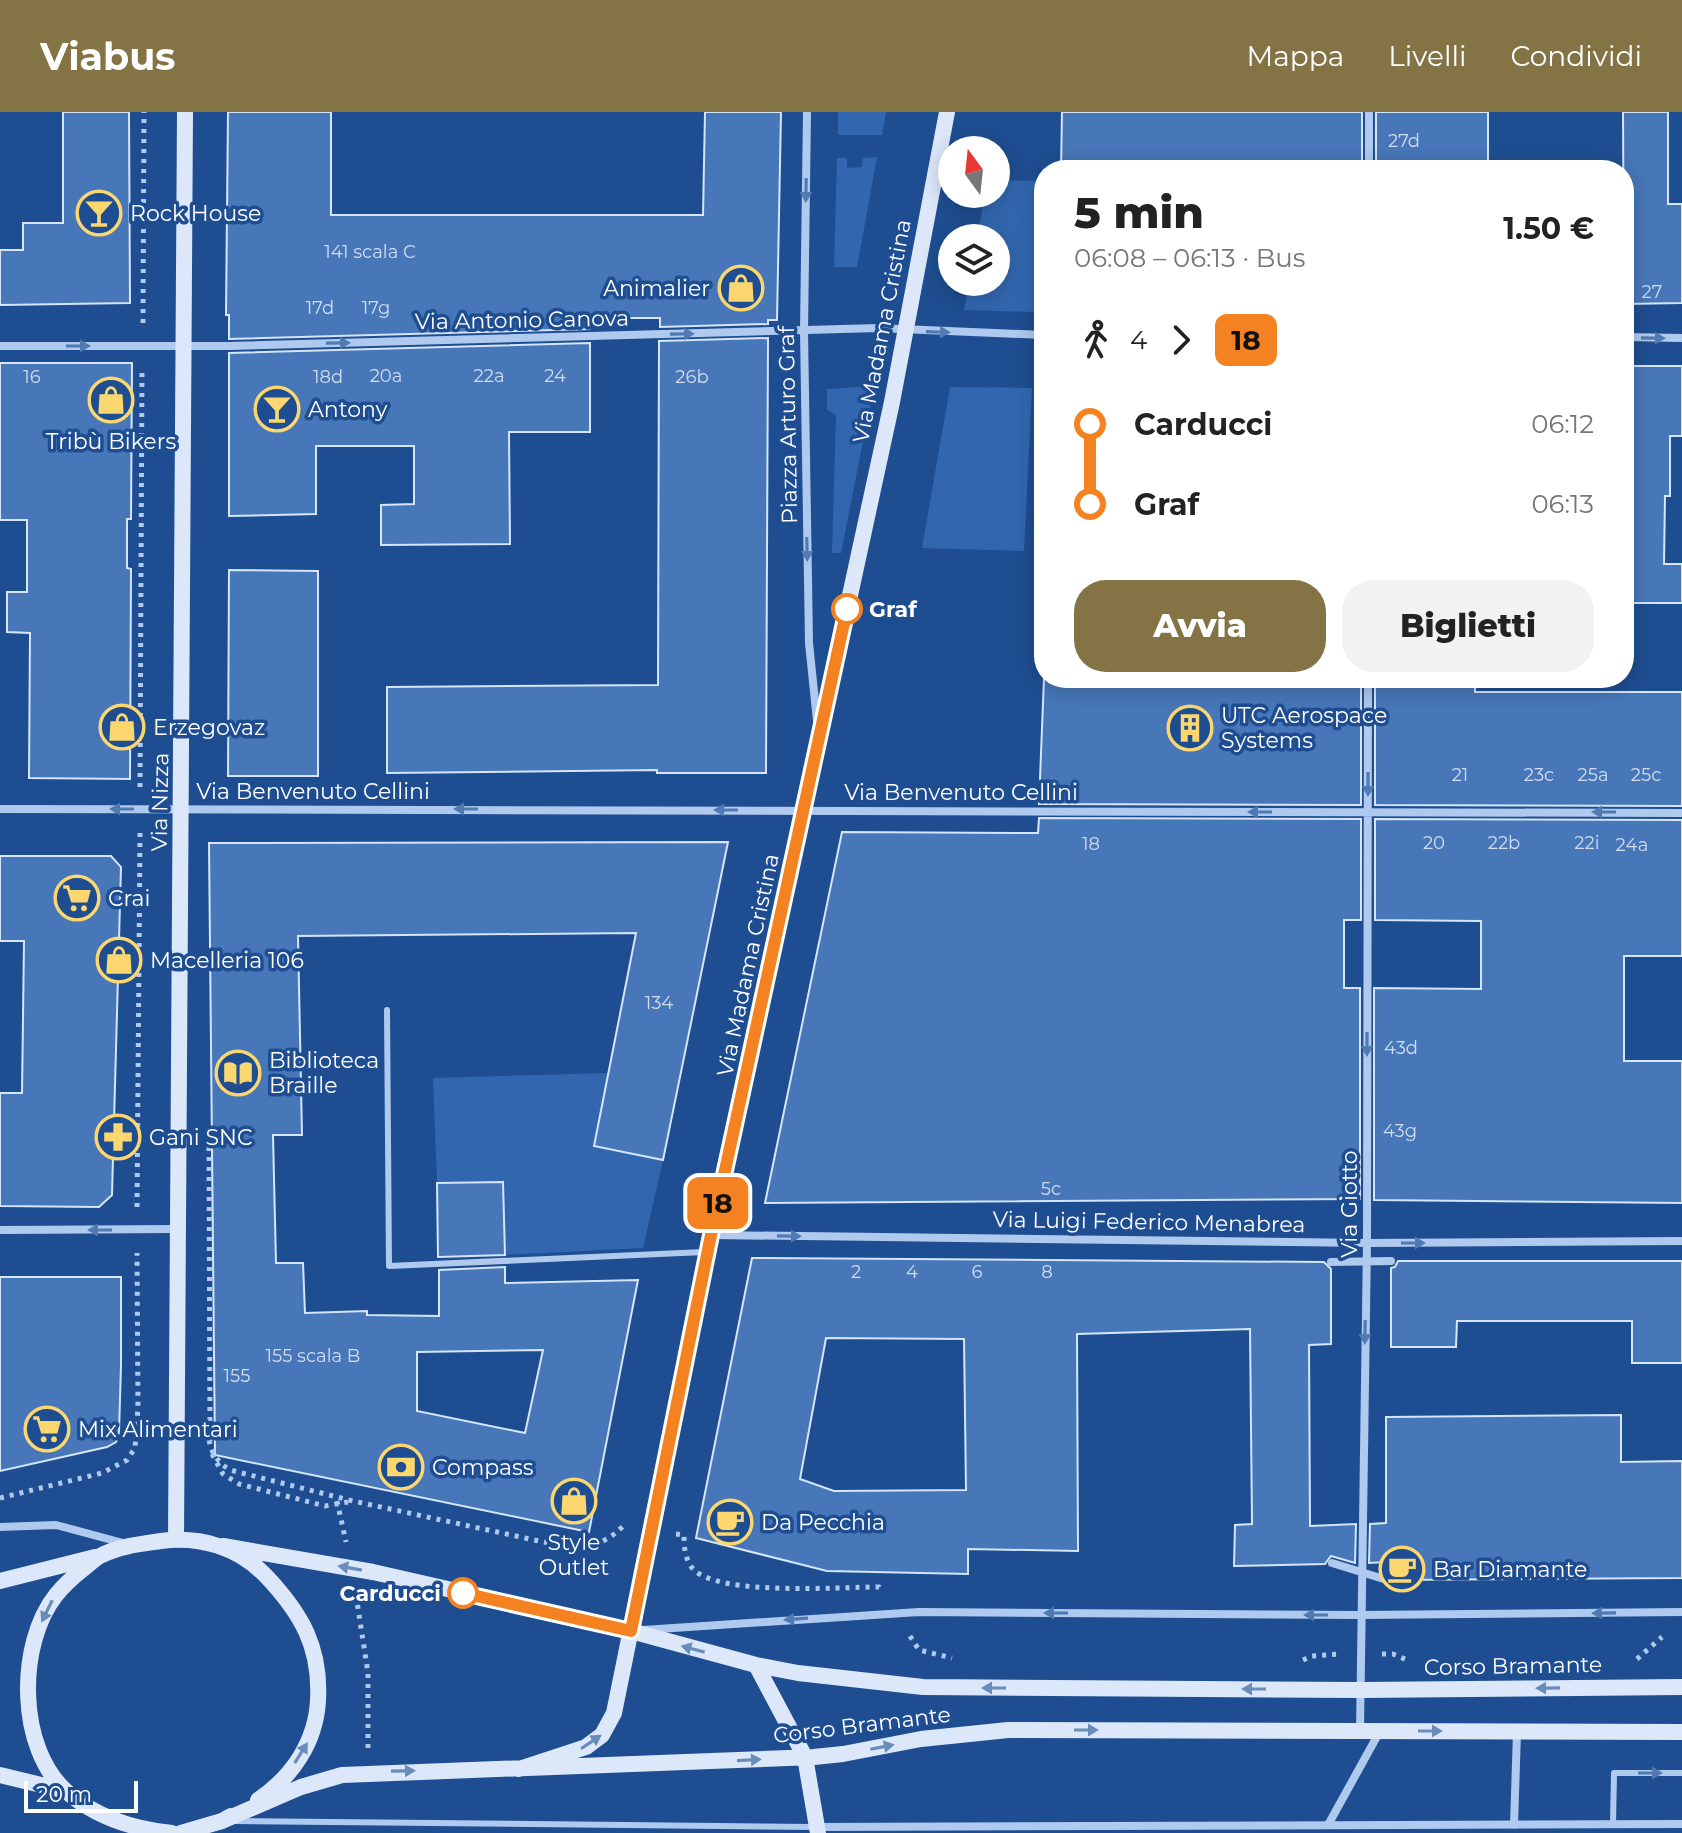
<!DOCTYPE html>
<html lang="it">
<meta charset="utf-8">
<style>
body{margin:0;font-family:Montserrat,sans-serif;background:#f2f2f2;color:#222;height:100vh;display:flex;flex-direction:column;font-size:30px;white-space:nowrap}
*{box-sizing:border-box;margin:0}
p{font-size:26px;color:#767676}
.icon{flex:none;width:44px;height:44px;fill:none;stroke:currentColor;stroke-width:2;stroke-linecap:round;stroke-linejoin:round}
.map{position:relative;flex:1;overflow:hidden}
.drawer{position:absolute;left:1034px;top:48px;width:600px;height:528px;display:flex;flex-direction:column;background:#fff;border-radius:32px;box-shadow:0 4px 20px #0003}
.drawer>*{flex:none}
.badge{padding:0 16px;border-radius:12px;font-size:28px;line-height:52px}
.needle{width:52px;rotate:345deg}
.tools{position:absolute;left:938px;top:24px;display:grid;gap:16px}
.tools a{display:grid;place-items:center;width:72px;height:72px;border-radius:50%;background:#fff;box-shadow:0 4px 20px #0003;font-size:40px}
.scale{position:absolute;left:24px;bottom:20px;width:114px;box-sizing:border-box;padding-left:8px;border:4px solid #fff;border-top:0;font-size:22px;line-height:28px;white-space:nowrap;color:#fff;-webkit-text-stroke:6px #1e4e91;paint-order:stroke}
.map>.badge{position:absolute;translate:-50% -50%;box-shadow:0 0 0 4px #fff}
.legs{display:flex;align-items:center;gap:12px;height:88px;padding:0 40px;font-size:26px}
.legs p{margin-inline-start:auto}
.summary{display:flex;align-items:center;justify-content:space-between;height:136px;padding:0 40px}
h1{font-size:44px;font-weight:800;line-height:60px}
.cta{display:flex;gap:16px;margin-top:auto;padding:16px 40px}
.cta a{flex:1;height:92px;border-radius:32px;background:#847345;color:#fff;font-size:32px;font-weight:800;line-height:92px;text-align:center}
.cta a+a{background:#f2f2f2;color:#222}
ul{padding:0 40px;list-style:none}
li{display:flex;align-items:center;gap:28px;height:80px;font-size:30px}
li i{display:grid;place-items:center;width:12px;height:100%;margin:0 10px;background:currentColor}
li i::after{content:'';width:20px;height:20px;margin:-10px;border:6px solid;border-radius:50%;background:#fff}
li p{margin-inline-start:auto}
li:first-child i{background:linear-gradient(#0000 50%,currentColor 0)}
li:last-child i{background:linear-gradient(currentColor 50%,#0000 0)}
header{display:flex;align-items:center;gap:48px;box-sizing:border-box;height:112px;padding:0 40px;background:#847345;color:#fff}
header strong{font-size:38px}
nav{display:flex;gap:44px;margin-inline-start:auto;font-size:28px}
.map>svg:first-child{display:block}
.green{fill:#3267af}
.building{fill:#4777b9;stroke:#d5e5fa;stroke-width:2;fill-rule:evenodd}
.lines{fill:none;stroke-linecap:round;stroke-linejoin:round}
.path{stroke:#afcaee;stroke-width:5;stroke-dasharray:4 6;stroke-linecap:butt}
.lane{stroke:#afcaee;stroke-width:6}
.street{stroke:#afcaee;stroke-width:8}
.secondary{stroke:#dce8fa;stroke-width:16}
.oneway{fill:#5179b2}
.oneway2{fill:#6a8cbb}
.line-1-casing{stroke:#fff;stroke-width:18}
.line-1{stroke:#f58220;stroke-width:12}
.stop-1-dot{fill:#fff;stroke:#f58220;stroke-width:4}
.labels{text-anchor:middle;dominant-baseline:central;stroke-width:7;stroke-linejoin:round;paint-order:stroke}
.number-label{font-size:18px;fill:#d1ddee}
.poi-label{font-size:22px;fill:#fff;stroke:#1e4e91;text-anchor:start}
.street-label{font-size:22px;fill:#fff;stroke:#1e4e91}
.stop-label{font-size:22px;font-weight:bold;fill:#fff;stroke:#1e4e91;text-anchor:start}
</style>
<header>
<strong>Viabus</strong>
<nav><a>Mappa</a><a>Livelli</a><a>Condividi</a></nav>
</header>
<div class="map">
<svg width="1682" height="1721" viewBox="0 0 1682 1721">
<rect width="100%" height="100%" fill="#1e4e91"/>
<!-- green -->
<path class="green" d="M838 0H886L882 23H838Z
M877 45 857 155H834L837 46H847V56L862 55 863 46Z
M996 68 1043 69 1036 200 964 198 969 170H996V126H977L985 82H996Z
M874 274 841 441H832L836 303 827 298V277Z
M950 275 1032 276 1024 439 922 436Z
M608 961 594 1034 663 1048 643 1136 505 1143 503 1070 437 1071 433 966Z"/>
<!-- building -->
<path class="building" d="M63 0H129L130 191 0 193V138H23V111H63Z
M228 0H331V103H703L705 0H781L777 208H768V212L660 215V206H590V217L229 227V203H226Z
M1062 0H1362V58H1061Z
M1376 0H1488V58H1376Z
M1623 0H1668V92H1682V191L1624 192Z
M768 226 766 661H657V658L387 661V575L658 573 659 229Z
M590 231V320H509L510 432 381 433V393L414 392V334H316V402L229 404V241Z
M0 251H132L131 407H127V456L131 457 130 667 29 666 30 521 7 520V480H27V408H0Z
M1624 254H1682V324H1670V384H1665L1664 452H1682V491H1627V456H1624Z
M229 458 318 459V664H228Z
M1044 566H1361V693L1039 692Z
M1375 566H1475V580H1682V694L1375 693Z
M1039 706 1361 707V808H1344V876H1360V1087L765 1091 842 720 1038 721Z
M1375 707 1682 708V844H1624V949H1682V1091L1374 1088V876L1481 877V809L1375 808Z
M728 730 663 1048 594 1034 636 821 298 824 302 1023H273L276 1151H303L305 1201 367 1199V1203L439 1204V1158L505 1155V1171L638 1168 589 1420 215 1343 209 731ZM543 1238 525 1321 417 1299V1240Z
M0 744H111L121 755 112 1083 99 1095 0 1094V981H22L24 829H0Z
M503 1070 505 1143 438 1145 437 1071Z
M752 1146 1324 1150 1331 1157V1232L1309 1233 1310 1414 1356 1412 1355 1451 1331 1444 1325 1452 1234 1454 1235 1413 1252 1412 1250 1217 1077 1222 1078 1439 968 1437V1462L827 1459 696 1426ZM826 1226 964 1227 966 1378 834 1379 800 1367Z
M1398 1149H1682V1251H1632V1209H1457L1456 1235H1391V1156L1395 1155Z
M0 1165H121V1253L119 1320 116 1330 107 1335 0 1359Z
M1621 1303V1350L1682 1349V1466L1394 1468 1387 1461V1450L1369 1451 1370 1412 1386 1411V1305Z"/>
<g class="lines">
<!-- path -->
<path class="path" d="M143 211 144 0
M140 675 142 257
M209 1035 210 1329
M137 1095 140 721
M209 1328C212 1343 218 1350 230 1358L353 1389 553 1432C583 1435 602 1436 623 1414
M212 1342 223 1362 239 1372 325 1394 348 1390
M0 1386 102 1361 127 1348 135 1336 138 1295 137 1141
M337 1389 346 1430
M676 1422 684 1423C684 1435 685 1449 694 1458 722 1484 839 1475 879 1475L881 1478
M356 1483 368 1561V1637
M910 1524 919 1538 952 1546
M1382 1542H1393L1407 1548
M1637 1547 1662 1525
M1303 1548 1312 1544 1340 1542"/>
<!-- lane -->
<path class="lane" d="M387 898 389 1154 704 1140
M234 1709 814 1715
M1613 1712 1614 1661H1682"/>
<!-- street -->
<path class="street" d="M807 0 804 219 809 531 817 609
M1369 58V0
M1624 225 1682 226
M0 234H230L878 216 1044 223
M0 697 1682 701
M0 1118 177 1117
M712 1123 1367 1131 1682 1129
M1331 1150 1391 1149
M0 1415 56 1413 123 1431
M1332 1451 1387 1468
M643 1518 919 1500 1360 1503 1682 1500
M1360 1619 1367 1131 1368 566
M1328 1713 1380 1619
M1514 1713 1517 1620
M817 1715 1682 1712"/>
<!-- secondary -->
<path class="secondary" d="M176 1428 185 0
M223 1434 373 1460 631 1519 756 1553 798 1561 923 1575 1360 1578 1682 1575
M0 1469 95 1445
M756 1553 805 1645 818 1721
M519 1657 586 1635 602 1623 614 1601 711 1123 892 290 947 0
M0 1663 66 1679
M222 1709 301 1675 342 1663 814 1645 843 1642 921 1627 1008 1618 1682 1620
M172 1721C133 1717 97 1706 67 1680 17 1637 17 1532 56 1483 64 1473 73 1465 83 1457 89 1453 95 1446 102 1443 120 1434 141 1432 161 1429 200 1424 238 1435 266 1464 301 1501 321 1535 318 1588 316 1630 292 1665 258 1688
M181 1721 222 1709 231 1704"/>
</g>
<!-- one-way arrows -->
<defs><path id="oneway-solid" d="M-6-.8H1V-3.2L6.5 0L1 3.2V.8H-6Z" transform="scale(2)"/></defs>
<g class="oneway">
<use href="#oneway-solid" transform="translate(806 78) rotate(91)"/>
<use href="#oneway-solid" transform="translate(938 220) rotate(2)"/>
<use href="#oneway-solid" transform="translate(682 222) rotate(-1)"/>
<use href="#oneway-solid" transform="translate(1653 226) rotate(1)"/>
<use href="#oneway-solid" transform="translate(338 231) rotate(-1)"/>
<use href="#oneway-solid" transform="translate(78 234)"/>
<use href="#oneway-solid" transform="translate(807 437) rotate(89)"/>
<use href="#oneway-solid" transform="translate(1368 672) rotate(90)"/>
<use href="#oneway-solid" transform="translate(122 697) rotate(-180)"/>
<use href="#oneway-solid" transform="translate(466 697) rotate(-180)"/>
<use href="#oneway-solid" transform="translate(726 698) rotate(-180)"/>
<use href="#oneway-solid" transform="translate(1260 700) rotate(-180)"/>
<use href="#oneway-solid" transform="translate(1604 700) rotate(-180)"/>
<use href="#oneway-solid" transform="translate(1367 932) rotate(90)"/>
<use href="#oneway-solid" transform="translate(100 1118) rotate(-180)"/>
<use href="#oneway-solid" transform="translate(789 1124) rotate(1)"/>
<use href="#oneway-solid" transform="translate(1413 1131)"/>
<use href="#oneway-solid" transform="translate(1365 1220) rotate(91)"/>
<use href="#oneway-solid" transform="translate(1056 1501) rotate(-180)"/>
<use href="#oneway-solid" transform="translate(1604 1501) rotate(179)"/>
<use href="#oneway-solid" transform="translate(1316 1503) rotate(-180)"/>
<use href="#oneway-solid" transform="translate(796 1507) rotate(176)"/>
<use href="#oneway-solid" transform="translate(1650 1661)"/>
</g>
<g class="oneway2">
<use href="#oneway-solid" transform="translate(350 1456) rotate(-170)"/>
<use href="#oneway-solid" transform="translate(47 1499) rotate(116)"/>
<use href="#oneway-solid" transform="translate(693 1537) rotate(-165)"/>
<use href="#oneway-solid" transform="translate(994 1576) rotate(-180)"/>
<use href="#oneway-solid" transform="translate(1548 1576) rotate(179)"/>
<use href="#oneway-solid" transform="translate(1254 1577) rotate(-180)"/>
<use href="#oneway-solid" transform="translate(1086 1618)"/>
<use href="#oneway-solid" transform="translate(1430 1619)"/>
<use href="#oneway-solid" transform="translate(591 1630) rotate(-34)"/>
<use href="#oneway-solid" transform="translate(882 1635) rotate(-11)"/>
<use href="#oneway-solid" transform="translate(301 1641) rotate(-58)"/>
<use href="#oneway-solid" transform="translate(749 1648) rotate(-3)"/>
<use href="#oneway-solid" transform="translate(403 1659) rotate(-1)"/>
</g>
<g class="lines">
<!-- line-1 casing -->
<g class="line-1-casing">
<path id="line-1" d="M463 1481 631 1519 711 1123 847 497"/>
</g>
<!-- line-1 -->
<use href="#line-1" class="line-1"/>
</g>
<!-- icons -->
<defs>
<g id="bar-ring" transform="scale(2.3)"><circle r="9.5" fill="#1e4e91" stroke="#fcd76f" stroke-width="1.5"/><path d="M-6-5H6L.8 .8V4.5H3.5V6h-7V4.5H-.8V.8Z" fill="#fcd76f"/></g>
<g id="shop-ring" transform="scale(2.3)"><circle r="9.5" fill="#1e4e91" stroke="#fcd76f" stroke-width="1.5"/><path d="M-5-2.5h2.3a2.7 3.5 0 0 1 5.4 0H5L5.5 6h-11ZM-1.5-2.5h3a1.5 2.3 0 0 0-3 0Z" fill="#fcd76f"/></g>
<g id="building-ring" transform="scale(2.3)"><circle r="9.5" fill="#1e4e91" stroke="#fcd76f" stroke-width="1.5"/><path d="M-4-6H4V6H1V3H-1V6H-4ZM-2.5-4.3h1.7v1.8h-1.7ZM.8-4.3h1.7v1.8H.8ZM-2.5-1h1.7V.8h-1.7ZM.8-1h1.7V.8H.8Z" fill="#fcd76f"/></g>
<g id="supermarket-ring" transform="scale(2.3)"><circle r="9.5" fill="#1e4e91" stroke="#fcd76f" stroke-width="1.5"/><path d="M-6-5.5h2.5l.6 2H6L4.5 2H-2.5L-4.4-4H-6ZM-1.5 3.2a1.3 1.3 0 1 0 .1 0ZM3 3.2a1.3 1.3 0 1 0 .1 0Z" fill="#fcd76f"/></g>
<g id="library-ring" transform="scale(2.3)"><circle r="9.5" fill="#1e4e91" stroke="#fcd76f" stroke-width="1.5"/><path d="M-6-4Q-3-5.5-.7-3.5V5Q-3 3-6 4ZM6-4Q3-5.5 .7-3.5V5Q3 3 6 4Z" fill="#fcd76f"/></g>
<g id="pharmacy-ring" transform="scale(2.3)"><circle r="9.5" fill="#1e4e91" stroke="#fcd76f" stroke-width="1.5"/><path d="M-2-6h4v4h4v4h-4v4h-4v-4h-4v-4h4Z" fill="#fcd76f"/></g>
<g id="bank-ring" transform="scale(2.3)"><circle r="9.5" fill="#1e4e91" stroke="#fcd76f" stroke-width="1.5"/><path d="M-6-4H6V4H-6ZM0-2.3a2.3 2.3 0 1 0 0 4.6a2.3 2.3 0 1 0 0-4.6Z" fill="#fcd76f"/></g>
<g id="cafe-ring" transform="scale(2.3)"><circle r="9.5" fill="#1e4e91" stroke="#fcd76f" stroke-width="1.5"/><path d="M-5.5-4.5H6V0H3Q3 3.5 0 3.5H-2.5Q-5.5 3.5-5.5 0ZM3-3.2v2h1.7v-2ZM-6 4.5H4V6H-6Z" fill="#fcd76f"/></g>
</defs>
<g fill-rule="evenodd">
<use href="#bar-ring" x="99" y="101"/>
<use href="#shop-ring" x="741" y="176"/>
<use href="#shop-ring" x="111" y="288"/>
<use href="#bar-ring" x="277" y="297"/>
<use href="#shop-ring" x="122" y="615"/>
<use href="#building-ring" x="1190" y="616"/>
<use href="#supermarket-ring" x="77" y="786"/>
<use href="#shop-ring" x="119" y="848"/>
<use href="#library-ring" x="238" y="961"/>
<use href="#pharmacy-ring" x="118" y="1025"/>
<use href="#supermarket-ring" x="47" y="1317"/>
<use href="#bank-ring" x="401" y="1355"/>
<use href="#shop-ring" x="574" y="1389"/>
<use href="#cafe-ring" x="730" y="1410"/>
<use href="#cafe-ring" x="1402" y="1457"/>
</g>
<!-- markers -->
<g class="stop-1-dot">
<circle cx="847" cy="497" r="14"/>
<circle cx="463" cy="1481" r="14"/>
</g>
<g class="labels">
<!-- number labels -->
<g class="number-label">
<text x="1404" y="29">27d</text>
<text x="370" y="140">141 scala C</text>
<text x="1652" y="180">27</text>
<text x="320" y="196">17d</text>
<text x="376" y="196">17g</text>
<text x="386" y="264">20a</text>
<text x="489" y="264">22a</text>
<text x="555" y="264">24</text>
<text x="32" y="265">16</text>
<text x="328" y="265">18d</text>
<text x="692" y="265">26b</text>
<text x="1460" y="663">21</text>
<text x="1539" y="663">23c</text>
<text x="1593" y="663">25a</text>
<text x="1646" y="663">25c</text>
<text x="1434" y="731">20</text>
<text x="1504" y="731">22b</text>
<text x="1587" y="731">22i</text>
<text x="1091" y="732">18</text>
<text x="1632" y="733">24a</text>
<text x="659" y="891">134</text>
<text x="1401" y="936">43d</text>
<text x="1400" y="1019">43g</text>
<text x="1051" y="1077">5c</text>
<text x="856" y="1160">2</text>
<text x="912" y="1160">4</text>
<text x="977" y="1160">6</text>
<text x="1047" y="1160">8</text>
<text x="313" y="1244">155 scala B</text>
<text x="237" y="1264">155</text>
</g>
<!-- poi labels -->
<g class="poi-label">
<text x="130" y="101">Rock House</text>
<text x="710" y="176" text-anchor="end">Animalier</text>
<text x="308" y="297">Antony</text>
<text x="111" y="329" text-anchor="middle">Tribù Bikers</text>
<text x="1221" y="603">UTC Aerospace<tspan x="1221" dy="25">Systems</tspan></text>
<text x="153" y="615">Erzegovaz</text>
<text x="108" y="786">Crai</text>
<text x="150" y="848">Macelleria 106</text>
<text x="269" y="948">Biblioteca<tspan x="269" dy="25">Braille</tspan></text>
<text x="149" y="1025">Gani SNC</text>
<text x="78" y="1317">Mix Alimentari</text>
<text x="432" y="1355">Compass</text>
<text x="761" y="1410">Da Pecchia</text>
<text x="574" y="1430" text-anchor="middle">Style<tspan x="574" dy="25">Outlet</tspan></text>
<text x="1433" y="1457">Bar Diamante</text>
</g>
<!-- street labels -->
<g class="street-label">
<text transform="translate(522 208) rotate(-1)">Via Antonio Canova</text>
<text transform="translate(882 219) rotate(-79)">Via Madama Cristina</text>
<text transform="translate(788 313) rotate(-91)">Piazza Arturo Graf</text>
<text x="313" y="679">Via Benvenuto Cellini</text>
<text x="961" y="680">Via Benvenuto Cellini</text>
<text transform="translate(160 690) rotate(-89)">Via Nizza</text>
<text transform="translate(748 853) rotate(-78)">Via Madama Cristina</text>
<text transform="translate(1349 1092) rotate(-90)">Via Giotto</text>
<text transform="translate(1149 1110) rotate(1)">Via Luigi Federico Menabrea</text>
<text transform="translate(1513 1554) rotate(-1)">Corso Bramante</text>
<text transform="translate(862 1613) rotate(-7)">Corso Bramante</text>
</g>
<!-- stop labels -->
<g class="stop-label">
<text x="869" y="497">Graf</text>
<text x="441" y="1481" text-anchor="end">Carducci</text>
</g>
</g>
</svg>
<div class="tools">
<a><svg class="needle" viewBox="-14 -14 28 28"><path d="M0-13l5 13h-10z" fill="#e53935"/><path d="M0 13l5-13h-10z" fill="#767676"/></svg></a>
<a><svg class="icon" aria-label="layers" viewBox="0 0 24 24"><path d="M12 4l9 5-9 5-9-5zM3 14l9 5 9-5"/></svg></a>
</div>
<div class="scale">20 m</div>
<b class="badge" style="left:718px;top:1091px;background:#f58220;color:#111">18</b>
<section class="drawer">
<div class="summary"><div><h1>5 min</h1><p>06:08 – 06:13 · Bus</p></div><b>1.50 €</b></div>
<div class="legs"><svg class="icon" aria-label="walk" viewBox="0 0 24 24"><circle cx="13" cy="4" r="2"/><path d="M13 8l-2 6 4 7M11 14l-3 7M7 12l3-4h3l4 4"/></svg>4<svg class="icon" aria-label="forward" viewBox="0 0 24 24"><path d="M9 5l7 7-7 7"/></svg><b class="badge" style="background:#f58220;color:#111">18</b></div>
<ul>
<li><i style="color:#f58220"></i><b>Carducci</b><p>06:12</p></li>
<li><i style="color:#f58220"></i><b>Graf</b><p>06:13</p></li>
</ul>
<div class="cta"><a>Avvia</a><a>Biglietti</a></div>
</section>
</div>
